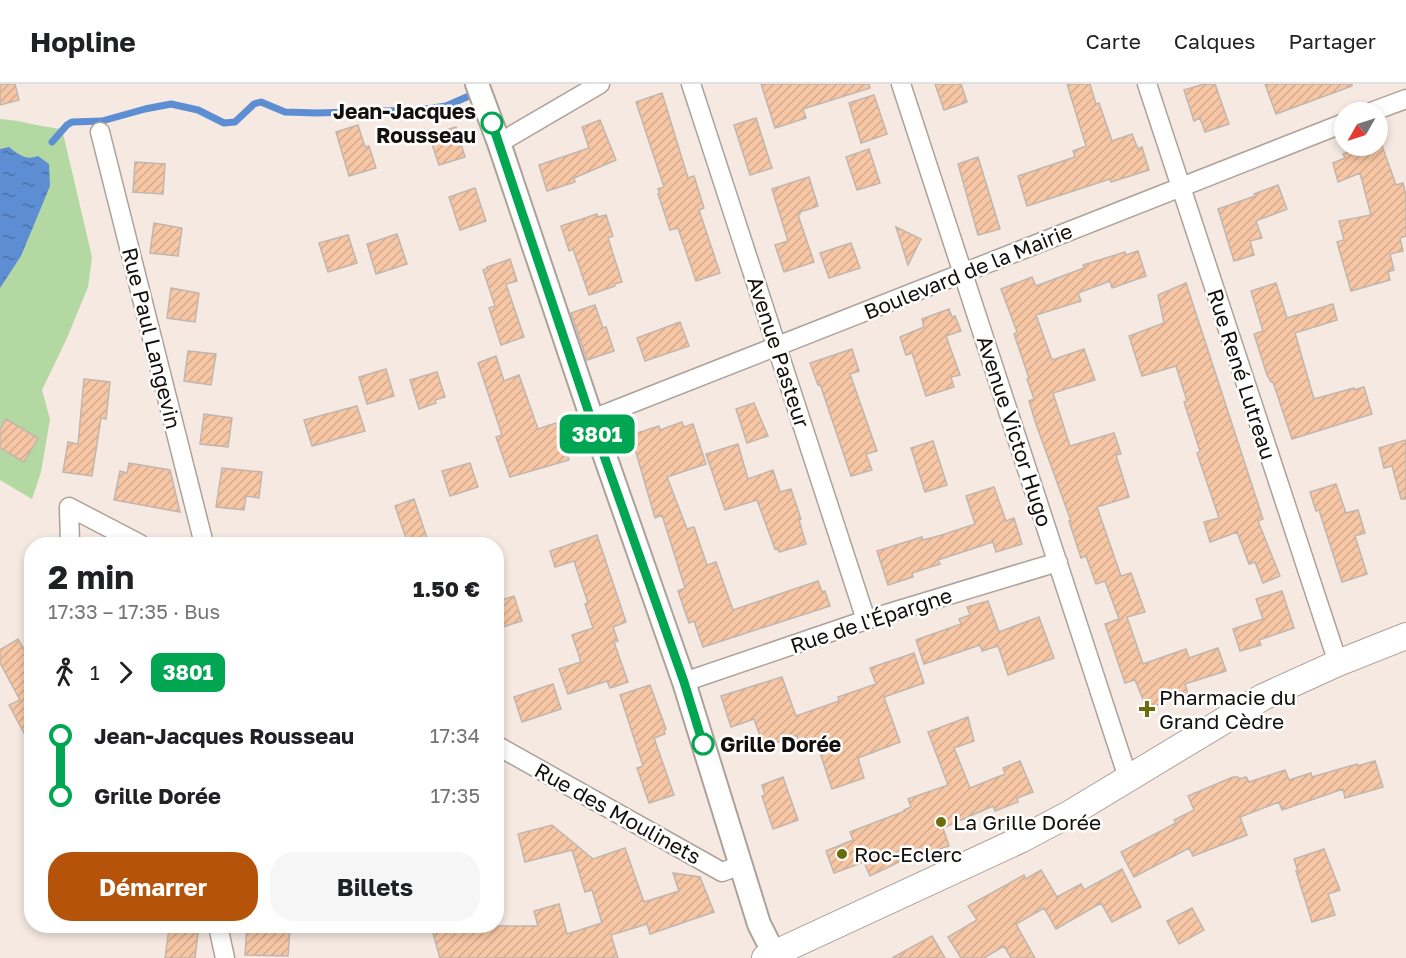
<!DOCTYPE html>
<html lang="fr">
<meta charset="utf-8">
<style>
body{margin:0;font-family:"Golos Text",sans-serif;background:#f6f6f6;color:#202124;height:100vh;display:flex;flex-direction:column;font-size:22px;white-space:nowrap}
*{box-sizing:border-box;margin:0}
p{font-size:20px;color:#757577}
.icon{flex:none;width:33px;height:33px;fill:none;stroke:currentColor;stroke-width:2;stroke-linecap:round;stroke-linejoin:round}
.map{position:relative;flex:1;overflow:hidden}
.details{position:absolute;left:24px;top:453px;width:480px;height:396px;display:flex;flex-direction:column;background:#fff;border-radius:24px;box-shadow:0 3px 9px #0003}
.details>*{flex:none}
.badge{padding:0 12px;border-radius:9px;font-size:21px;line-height:39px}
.needle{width:39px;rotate:231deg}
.fabs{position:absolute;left:1334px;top:18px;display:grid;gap:12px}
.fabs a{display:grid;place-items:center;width:54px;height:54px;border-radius:50%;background:#fff;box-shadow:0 3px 9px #0003;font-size:30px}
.map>.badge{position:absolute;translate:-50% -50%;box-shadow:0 0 0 3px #fff}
.legs{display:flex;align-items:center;gap:9px;height:66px;padding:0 24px;font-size:20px}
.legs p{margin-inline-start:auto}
.headline{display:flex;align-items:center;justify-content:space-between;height:102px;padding:0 24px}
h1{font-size:33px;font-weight:700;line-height:45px}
.action{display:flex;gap:12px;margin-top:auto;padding:12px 24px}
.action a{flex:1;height:69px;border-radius:24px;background:#b45309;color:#fff;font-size:24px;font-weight:700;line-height:69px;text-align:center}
.action a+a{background:#f6f6f6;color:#202124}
ul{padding:0 24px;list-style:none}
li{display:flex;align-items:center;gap:21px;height:60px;font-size:22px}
li i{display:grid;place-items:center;width:9px;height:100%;margin:0 8px;background:currentColor}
li i::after{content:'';width:15px;height:15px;margin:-8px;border:4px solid;border-radius:50%;background:#fff}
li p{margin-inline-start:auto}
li:first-child i{background:linear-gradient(#0000 50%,currentColor 0)}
li:last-child i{background:linear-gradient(currentColor 50%,#0000 0)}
header{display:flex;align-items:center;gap:36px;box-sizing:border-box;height:84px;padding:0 30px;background:#fff;border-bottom:2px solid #e0e0e0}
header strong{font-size:28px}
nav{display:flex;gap:33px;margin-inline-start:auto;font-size:21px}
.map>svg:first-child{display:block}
.green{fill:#b3d8a1}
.water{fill:url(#water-ripples)}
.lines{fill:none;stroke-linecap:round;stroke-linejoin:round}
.stream{stroke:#5d8ed4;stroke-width:7}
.building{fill:url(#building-hatch);stroke:#c1b6ae;stroke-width:1.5}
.minor-casing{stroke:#ada29a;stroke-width:21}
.tertiary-casing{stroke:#ada29a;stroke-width:26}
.secondary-casing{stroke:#ada29a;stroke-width:28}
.minor{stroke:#fff;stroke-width:18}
.tertiary{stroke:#fff;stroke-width:22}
.secondary{stroke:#fff;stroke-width:26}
.line-1-casing{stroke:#fff;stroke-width:14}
.line-1{stroke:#00a651;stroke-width:9}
.stop-1-dot{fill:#fff;stroke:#00a651;stroke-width:3}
.poi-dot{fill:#6b6c0d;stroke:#fff;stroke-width:2}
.labels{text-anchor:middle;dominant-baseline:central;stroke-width:5;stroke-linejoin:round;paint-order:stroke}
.stop-label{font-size:21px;font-weight:bold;fill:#130f0c;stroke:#fff;text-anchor:end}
.street-label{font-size:21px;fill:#130f0c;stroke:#fff}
.poi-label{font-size:21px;fill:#130f0c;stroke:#fff;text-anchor:start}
</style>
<header>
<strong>Hopline</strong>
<nav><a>Carte</a><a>Calques</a><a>Partager</a></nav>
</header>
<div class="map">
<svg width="1406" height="874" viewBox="0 0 1406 874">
<defs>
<pattern id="water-ripples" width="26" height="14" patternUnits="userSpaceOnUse" patternTransform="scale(1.5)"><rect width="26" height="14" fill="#5d8ed4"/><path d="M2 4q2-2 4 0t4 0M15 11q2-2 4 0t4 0" fill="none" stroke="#4c72aa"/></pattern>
<pattern id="building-hatch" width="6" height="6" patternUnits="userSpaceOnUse" patternTransform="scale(1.5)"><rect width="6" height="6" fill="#f7c7a5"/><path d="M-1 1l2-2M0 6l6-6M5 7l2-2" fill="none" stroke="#d3aa8d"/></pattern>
</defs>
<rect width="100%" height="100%" fill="#f5e9e1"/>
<!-- green -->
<path class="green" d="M0 35C21 36 40 43 62 45L92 173 88 203 67 254 42 306 50 335 41 388 32 415 0 396Z"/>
<!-- water -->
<path class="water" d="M9 63C18 70 26 77 38 72L49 80 50 102 21 172 0 204V65Z"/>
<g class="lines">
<!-- stream -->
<path class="stream" d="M52 58 67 41 72 38 102 37 145 25 171 20 198 26 224 39 235 38 254 20 261 18 285 28 317 29 419 26 446 22 469 12"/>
</g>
<!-- building -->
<path class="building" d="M0 0H15L19 16 0 21Z
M761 0H869L870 4 803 25 806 34 775 44Z
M935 0H961L967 18 944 26Z
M1067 0H1090L1096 20 1099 19 1112 57 1132 50 1138 65 1142 63 1149 86 1111 98 1110 95 1027 122 1018 92 1075 73 1073 67 1086 62Z
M1204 0H1215L1229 40 1205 48 1200 34 1194 37 1184 6Z
M1265 0H1352V2L1276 30Z
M662 9 688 94 694 92 704 124 699 126 720 189 696 197 678 144 670 146 658 110 660 109 658 105 664 103 636 18Z
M874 11 887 50 861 59 849 19Z
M756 34 772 84 750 91 734 41Z
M600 36 616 76 574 94 575 98 547 107 539 81 589 64 582 43Z
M358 41 365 63 369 62 376 84 349 92 336 48Z
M456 43 465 73 439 81 429 51Z
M1380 56 1396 101 1403 99 1406 111V152L1400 154 1403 167 1390 170 1394 186 1388 188 1390 196 1351 207 1337 158 1344 156 1339 137 1371 131 1360 89 1338 98 1333 79 1345 74 1343 70 1365 62H1377V57Z
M869 65 880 99 857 106 846 73Z
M978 73 1000 145 978 151 958 80Z
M135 78 165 80 163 110 133 108Z
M809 93 818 122 800 128V130L798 131 814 178 784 188 775 161 788 157 772 105Z
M1278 101 1287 125 1256 137 1262 154 1250 157 1254 171 1234 177 1218 125 1255 112 1254 110Z
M475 104 486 137 460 146 449 113Z
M597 130 598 133 606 131 613 152 608 154 622 198 614 200 615 202 589 211 573 165 569 167 561 142Z
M154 139 182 144 178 172 150 169Z
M896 143 921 155 908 181Z
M397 150 407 180 376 190 367 160Z
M348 151 357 179 328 188 319 159Z
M851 159 860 184 829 194 820 169Z
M1138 167 1146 192 1112 204 1110 197 1078 209 1081 217 1036 231 1052 276 1084 265 1095 296 1053 309 1070 362 1114 349 1121 370 1116 371 1129 413 1097 423 1121 492 1131 489 1145 528 1127 533 1143 580 1186 565 1189 574 1218 564 1226 587 1185 600 1188 609 1147 625 1135 596 1125 599 1105 540 1119 535 1105 497 1096 500 1086 472 1081 474 1069 437H1071L1036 340 1029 317 1034 315 1027 295 1029 294 1014 250 1017 248 1001 205 1032 193 1036 202 1084 184 1083 181 1125 168 1126 171Z
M510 175 517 197 506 200 524 253 501 261 489 224 495 222 483 186 488 184 487 183Z
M1186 199 1263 435 1258 437 1280 492 1263 499 1255 478 1249 480 1237 448 1210 458 1204 438 1219 434 1197 369 1200 367 1184 318 1187 317 1176 282 1142 292 1129 252 1164 239 1158 211Z
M1276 199 1287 234 1333 220 1337 236 1295 249 1314 315 1354 304V306L1364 303 1372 330 1292 355 1273 298H1271L1267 291 1254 250 1263 247 1251 207Z
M171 204 199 209 195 238 167 234Z
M595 221 603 244 606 243 614 267 587 276 571 229Z
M949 225 952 233 955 232 961 247 946 252 960 291 951 293 954 303 926 312 912 269 906 271 900 253 924 243 922 235Z
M680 238 689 262 645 277 637 254Z
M852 265 859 287 850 290 877 367 866 370 872 386 851 392 820 300 818 301 810 279Z
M188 267 216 270 211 301 184 297Z
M496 272 504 297 519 291 538 345 556 339 569 376 510 393 496 353 502 351 478 279Z
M386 285 394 312 367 320 359 293Z
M437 288 445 313 435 316 436 319 419 325 410 296Z
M84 295 110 298 106 335 101 334 92 392 63 388 68 358 78 360Z
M754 319 768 352 747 359 736 325Z
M357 322 365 347 312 362 304 336Z
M204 330 232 334 228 363 200 360Z
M6 335 38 354 24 378 0 364V346Z
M682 338 684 343 693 340 706 380 667 393 687 445 694 443 707 481 716 478 733 526 818 497 822 508 825 507 830 522 703 563 694 537 689 539 678 507 685 504 662 431 655 434 631 351 659 342 660 346Z
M1406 356V415H1401L1392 382 1384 384 1379 364Z
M933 357 947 401 925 408 911 364Z
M738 360 748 395 773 386 780 408 791 405 801 435 799 436 806 460 779 468 778 464 775 465 757 416 725 426 706 370Z
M129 379 170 386 180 428 114 416 120 387 127 389Z
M470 379 478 403 450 412 442 387Z
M222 384 262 388 259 414 246 412 244 426 216 423Z
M1336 400 1346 429 1358 426 1365 449 1355 452 1367 490 1342 498 1319 426 1316 427 1310 408Z
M994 403 1006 437 1014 434 1022 460 996 468 993 458 938 476 940 480 912 489 913 493 888 501 877 467 922 453 923 456 942 451 975 440 966 412Z
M414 415 429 460H408L395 422Z
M597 451 626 538 613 543 618 557 614 558 628 598 610 604 607 597 568 610 559 585 581 578 572 551 593 544 585 520 588 519 574 477 555 483 550 467Z
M1282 507 1294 544 1259 556 1261 561 1240 567 1233 545 1263 535 1256 515Z
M514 512 522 537 496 545V518Z
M988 517 999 548 1039 533 1054 574 1008 591 998 562 982 567 980 561 924 580 916 556 961 540 959 535 970 531 967 523Z
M18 555 32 579V664L9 621 20 616 0 579V566Z
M914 569 924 599 884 613 900 658 858 674 864 694 832 705 816 657 800 663 797 651 764 663 754 635 731 643 721 612 782 593 796 632 839 617 838 613 876 600 870 584Z
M553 600 561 625 522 638 514 613Z
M650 601 666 645 664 646 665 650 654 654 674 711 649 719 637 684 643 682 620 611Z
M968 633 974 657 954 664 970 704 1005 690 1003 684 1020 677 1033 708 1017 714 1018 718 995 727 993 722 943 744 949 762 924 770 904 780 903 776 870 792 864 778 834 789 826 767 853 756 850 748 905 727 904 726 911 723 908 715 948 701 928 648Z
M1375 677 1383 703 1345 714 1343 705 1282 726 1279 718 1240 733 1247 751 1193 772 1189 764 1134 793 1121 768 1176 739 1174 736 1194 726 1188 712 1233 693H1238L1239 695 1246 693 1249 698 1285 686 1289 696 1311 689 1312 693 1357 680V682Z
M783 693 798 736 773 745 762 712 765 711 762 701Z
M552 741 593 775 625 764 644 818 679 807 673 789 700 793 714 828 650 850 647 840 611 851 618 874H440L433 849 441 847 440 842H538L534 827 559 820 567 850 602 839 592 806 585 808 572 766 525 778 518 750Z
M1324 765 1340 806 1328 810 1335 831 1312 838 1296 787H1298L1294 775Z
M1122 785 1141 823 1112 838 1101 819 1056 845 1044 824 1016 840 1035 874H1011L1004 862 984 874H961L948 853 977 836 968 822 1024 791 1026 795 1041 786 1057 813 1081 800 1084 806Z
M1192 824 1204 846 1179 860 1167 837Z
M247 842 290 844 288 872 245 871Z
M169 845 198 849 195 874H165Z
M932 852 945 874H892Z"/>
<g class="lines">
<!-- minor casing -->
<g class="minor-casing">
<path id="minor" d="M691 0 866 536
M901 0 1128 694
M1147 0 1338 579
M1371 28 1406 15
M100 48 204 460
M499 59 600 0
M592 335 1344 39
M70 460 69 423 140 460
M684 598 866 536 1058 478
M496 661 722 788 741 781
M218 842 225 874"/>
</g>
<!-- tertiary casing -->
<g class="tertiary-casing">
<path id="tertiary" d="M477 0 499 59 592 335 684 598 759 840 774 870"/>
</g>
<!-- secondary casing -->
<g class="secondary-casing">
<path id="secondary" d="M765 874 1022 755 1071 729 1263 613 1338 579 1406 552"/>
</g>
<!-- minor -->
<use href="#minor" class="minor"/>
<!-- tertiary -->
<use href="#tertiary" class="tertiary"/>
<!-- secondary -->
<use href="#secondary" class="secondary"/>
</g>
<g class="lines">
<!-- line-1 casing -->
<g class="line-1-casing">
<path id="line-1" d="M492 39 591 335 684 598 703 660"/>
</g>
<!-- line-1 -->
<use href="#line-1" class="line-1"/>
</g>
<!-- markers -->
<g class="stop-1-dot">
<circle cx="492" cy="39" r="10"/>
<circle cx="703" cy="660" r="10"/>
</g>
<g class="poi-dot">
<path d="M1144 616h6v6h6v6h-6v6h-6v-6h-6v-6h6z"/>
<circle cx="941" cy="738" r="6"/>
<circle cx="842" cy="770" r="6"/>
</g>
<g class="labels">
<!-- stop labels -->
<g class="stop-label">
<text x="476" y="27">Jean-Jacques<tspan x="476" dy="24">Rousseau</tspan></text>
<text x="720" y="660" text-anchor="start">Grille Dorée</text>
</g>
<!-- street labels -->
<g class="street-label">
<text transform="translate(968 187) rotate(-22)">Boulevard de la Mairie</text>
<text transform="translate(152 254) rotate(76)">Rue Paul Langevin</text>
<text transform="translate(779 268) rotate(72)">Avenue Pasteur</text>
<text transform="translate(1242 290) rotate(72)">Rue René Lutreau</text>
<text transform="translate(1015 347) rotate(72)">Avenue Victor Hugo</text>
<text transform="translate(871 536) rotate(-18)">Rue de l'Épargne</text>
<text transform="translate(618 729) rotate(29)">Rue des Moulinets</text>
</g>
<!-- poi labels -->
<g class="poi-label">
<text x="1159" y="613">Pharmacie du<tspan x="1159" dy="24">Grand Cèdre</tspan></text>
<text x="953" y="738">La Grille Dorée</text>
<text x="854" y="770">Roc-Eclerc</text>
</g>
</g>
</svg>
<div class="fabs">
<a><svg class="needle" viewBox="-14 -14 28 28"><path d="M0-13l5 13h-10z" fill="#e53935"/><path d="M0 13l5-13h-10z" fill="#757577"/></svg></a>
</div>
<b class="badge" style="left:597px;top:350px;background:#00a651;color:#fff">3801</b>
<section class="details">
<div class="headline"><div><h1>2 min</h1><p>17:33 – 17:35 · Bus</p></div><b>1.50 €</b></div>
<div class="legs"><svg class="icon" aria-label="walk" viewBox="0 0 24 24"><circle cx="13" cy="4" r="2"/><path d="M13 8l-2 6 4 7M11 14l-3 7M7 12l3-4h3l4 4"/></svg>1<svg class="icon" aria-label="forward" viewBox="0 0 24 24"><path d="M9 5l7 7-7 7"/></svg><b class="badge" style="background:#00a651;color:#fff">3801</b></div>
<ul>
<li><i style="color:#00a651"></i><b>Jean-Jacques Rousseau</b><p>17:34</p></li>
<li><i style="color:#00a651"></i><b>Grille Dorée</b><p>17:35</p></li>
</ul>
<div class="action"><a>Démarrer</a><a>Billets</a></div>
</section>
</div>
